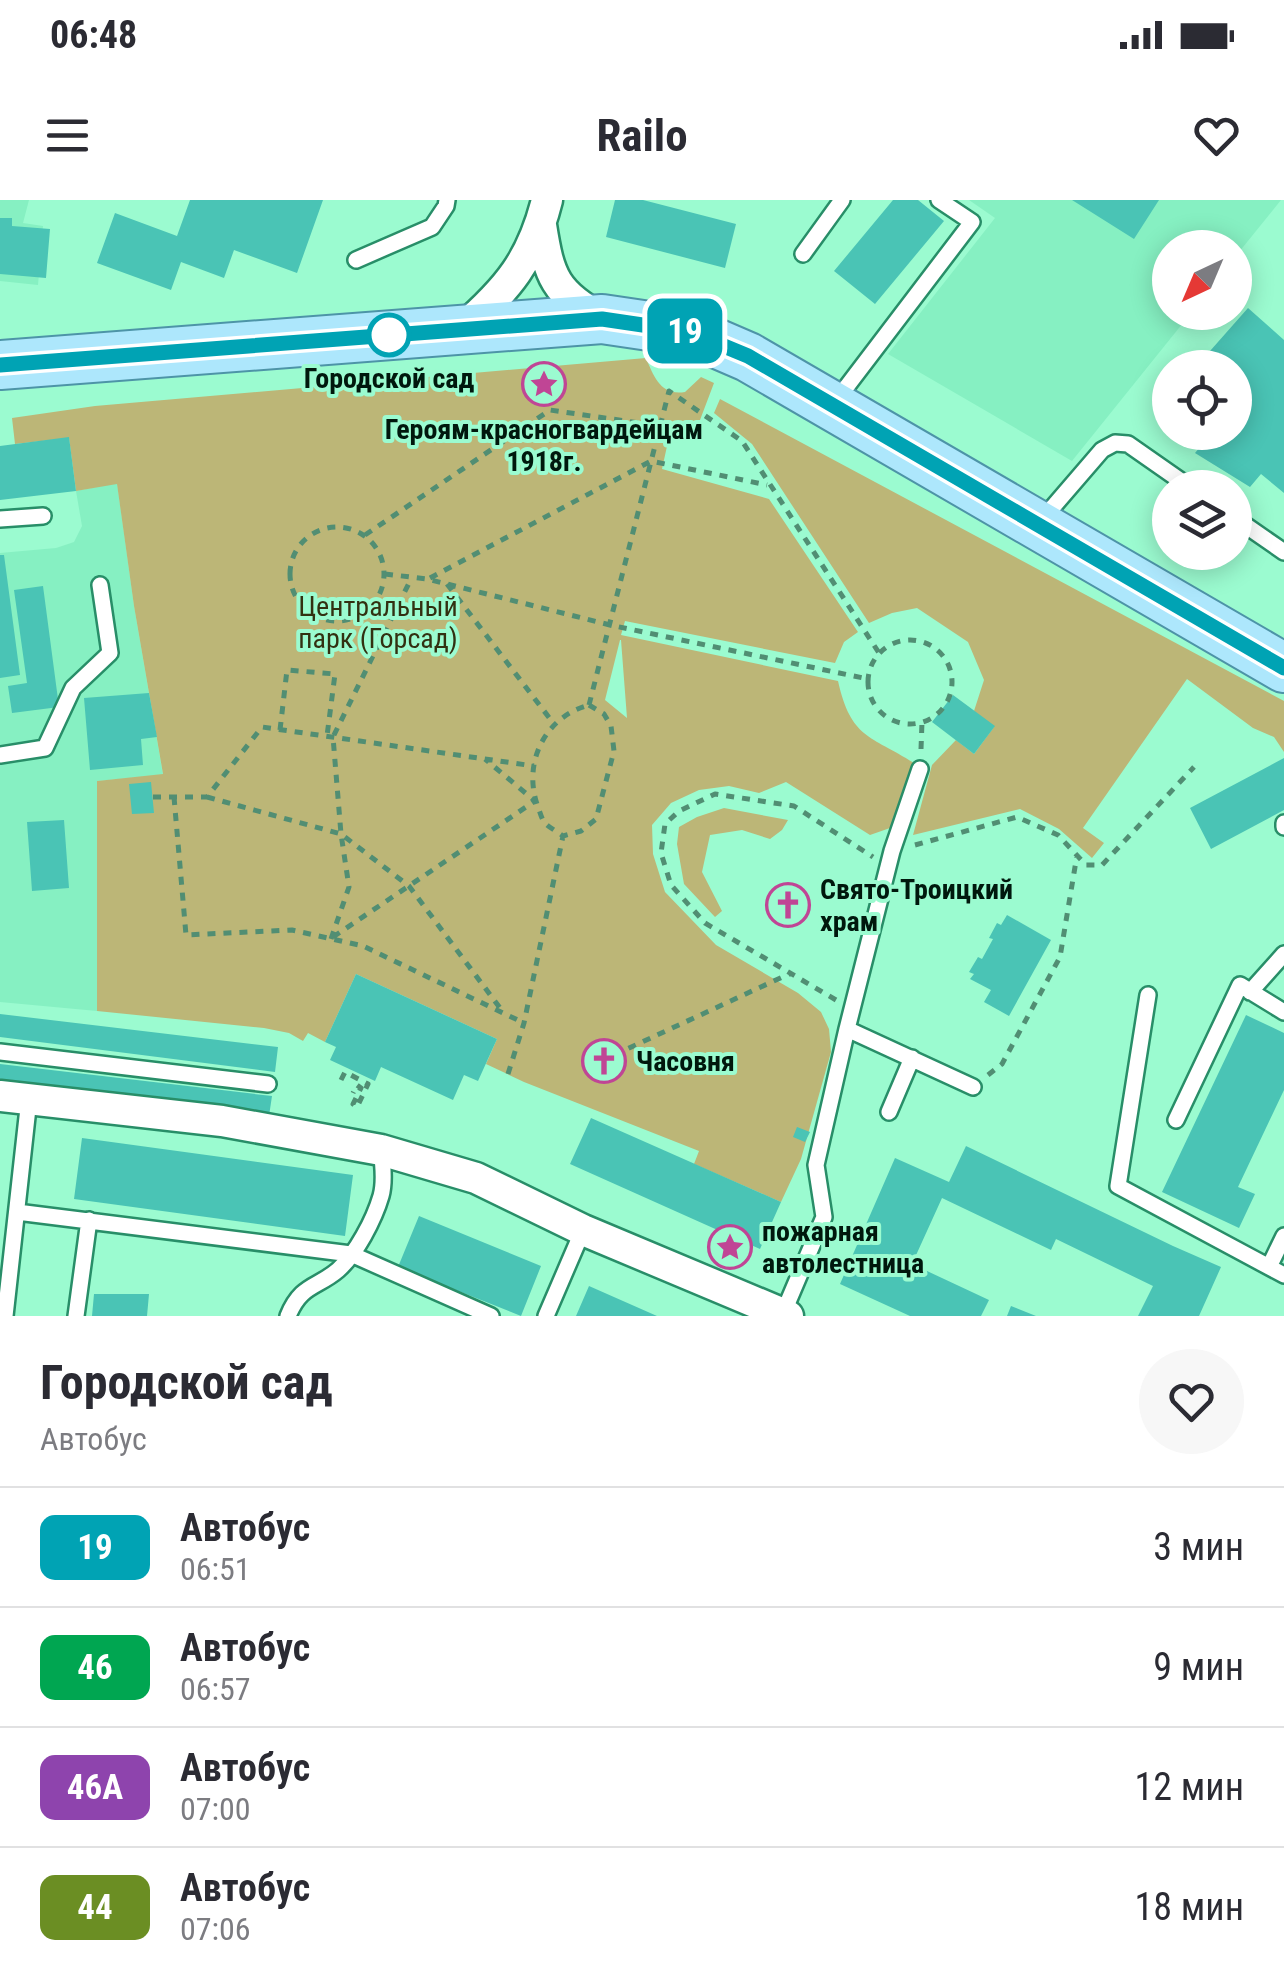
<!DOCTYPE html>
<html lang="ru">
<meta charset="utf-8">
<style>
body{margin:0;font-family:"Roboto Condensed",sans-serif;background:#f7f7f7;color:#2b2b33;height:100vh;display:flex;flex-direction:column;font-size:38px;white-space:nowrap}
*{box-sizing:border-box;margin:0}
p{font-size:32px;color:#7c7c81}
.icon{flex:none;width:55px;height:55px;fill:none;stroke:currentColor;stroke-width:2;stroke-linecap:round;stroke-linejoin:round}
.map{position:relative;height:1116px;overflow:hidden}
.panel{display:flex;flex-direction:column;background:#fff;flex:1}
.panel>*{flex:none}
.badge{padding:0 20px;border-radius:15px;font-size:35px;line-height:65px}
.needle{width:65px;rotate:224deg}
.tools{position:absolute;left:1152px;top:30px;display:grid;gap:20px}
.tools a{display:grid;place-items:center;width:100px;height:100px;border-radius:50%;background:#fff;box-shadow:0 5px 25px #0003;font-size:50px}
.map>.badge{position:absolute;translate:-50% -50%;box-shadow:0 0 0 5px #fff}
.round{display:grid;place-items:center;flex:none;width:105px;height:105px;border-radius:52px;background:#f7f7f7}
.head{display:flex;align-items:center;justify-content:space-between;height:170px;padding:0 40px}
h1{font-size:48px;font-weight:700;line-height:75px}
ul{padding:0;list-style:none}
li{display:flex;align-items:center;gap:30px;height:120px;padding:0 40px;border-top:2px solid #e1e1e2}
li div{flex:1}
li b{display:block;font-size:38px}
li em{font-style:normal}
li .badge{min-width:110px;font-weight:700;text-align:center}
.status{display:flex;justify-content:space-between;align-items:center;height:70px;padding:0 50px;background:#fff;direction:ltr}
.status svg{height:28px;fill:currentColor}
header{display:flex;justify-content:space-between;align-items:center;height:130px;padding:0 40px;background:#fff;font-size:45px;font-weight:700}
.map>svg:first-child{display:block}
.built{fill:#86f0c2}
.green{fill:#bcb677;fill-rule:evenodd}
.building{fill:#4ac4b5}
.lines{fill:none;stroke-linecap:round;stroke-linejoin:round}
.lane-casing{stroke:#288e68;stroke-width:20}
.street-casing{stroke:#288e68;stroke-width:35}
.primary-casing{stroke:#4d94a7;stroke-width:52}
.path{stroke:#518e73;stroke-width:5;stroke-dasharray:8 8;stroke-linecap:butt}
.lane{stroke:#fff;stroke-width:15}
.street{stroke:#fff;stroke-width:30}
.primary{stroke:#ade7fc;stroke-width:48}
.line-casing{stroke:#fff;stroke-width:22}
.line{stroke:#00a3b4;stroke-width:15}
.stop-dot{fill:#fff;stroke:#00a3b4;stroke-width:5}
.labels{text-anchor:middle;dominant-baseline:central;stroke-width:8;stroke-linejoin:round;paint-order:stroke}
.stop-label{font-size:28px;font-weight:bold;fill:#00180d;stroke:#9bfbd0}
.poi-label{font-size:28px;font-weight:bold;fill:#00180d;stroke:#9bfbd0;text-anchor:start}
.park-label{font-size:28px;fill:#323011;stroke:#9bfbd0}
</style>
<div class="status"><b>06:48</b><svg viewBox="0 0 49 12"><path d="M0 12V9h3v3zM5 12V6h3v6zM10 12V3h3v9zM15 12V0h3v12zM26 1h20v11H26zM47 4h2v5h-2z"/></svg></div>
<header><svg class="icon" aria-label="menu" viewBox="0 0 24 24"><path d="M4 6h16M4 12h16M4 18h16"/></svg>Railo<svg class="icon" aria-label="heart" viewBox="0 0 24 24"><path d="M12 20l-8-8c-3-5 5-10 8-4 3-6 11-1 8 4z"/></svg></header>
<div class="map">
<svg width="1284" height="1116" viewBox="0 0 1284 1116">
<rect width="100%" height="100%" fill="#9bfbd0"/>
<!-- built -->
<path class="built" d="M0 0H29L23 23 43 26 38 85 0 81Z
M969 0H1281L1235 57V48H1170V112L1191 113 1072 261 888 154 995 18Z
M117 283 134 406 163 575 97 581V811L0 802V353L56 348 74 342 82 326 76 291Z"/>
<!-- green -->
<path class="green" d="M646 158C654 177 661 196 685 192L701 177 714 183 700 220 671 228 662 269 769 299 858 432 844 442 835 463 625 421 621 435 838 481C851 539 870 535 914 563L890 628 870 635 786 582 759 593 729 586 699 590 671 603 652 625 653 654 665 692 716 745 798 793 821 812 829 829 831 852 801 959 781 1002 694 964 699 951 524 882 486 864 497 839 356 774 325 842 308 833 303 841 289 833 264 828 97 811V581L163 574 134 406 117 284 76 291 69 238 15 244 12 218 95 206ZM620 440H621L627 518 605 500Z
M720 199 1284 501V552L1274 537 1253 528 1187 479 1083 628 1104 643 1092 658 1059 629 1020 609 913 635 932 565 956 540 974 554 994 527 974 511 984 480 968 442 917 408 892 413 869 423 752 244 714 213Z
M724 608 788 620 782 630 770 639 742 630 710 635 702 672 722 711 715 717 684 684 677 644 679 627 697 617Z"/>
<!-- building -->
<path class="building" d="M190 0H323L297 73 234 50 224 78 181 62 171 90 97 63 115 13 177 36Z
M615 0H643L736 24 725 68 606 37Z
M893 0H918L944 21 875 104 834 71Z
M1072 0H1159L1134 39Z
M0 18H12V26L50 29 46 78 0 74Z
M1248 108 1284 140V293L1261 274 1250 287 1195 253 1210 235 1206 232H1235V168H1195Z
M69 237 76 291 0 300V246Z
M0 355H4L20 475 0 478Z
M43 386 59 507 12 513 8 486 27 483 14 390Z
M149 493 157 537 141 539 143 565 90 570 84 498Z
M953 495 995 526 974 554 932 522Z
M1284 558V610L1211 649 1190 608Z
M151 582 154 613 132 614 129 584Z
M64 620 69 688 32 691 27 622Z
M1007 715 1051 740 1009 816 984 802 991 790 970 779 974 774 969 772 978 757 982 759 993 739 989 738 997 723 1001 725Z
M356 774 497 839 478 881 464 875 453 900 381 867 375 881 330 860 336 847 325 842Z
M0 814 278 847 275 872 0 837Z
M1246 815 1284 833V890L1238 987 1255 994 1239 1028 1162 992Z
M599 848 619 859 615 865 624 870 620 876 612 870 609 876 590 864Z
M0 864 272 896 269 916 0 885Z
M591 918 781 1002 760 1049 570 964Z
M797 927 810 932 805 942 793 937Z
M82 938 353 975 345 1036 74 999Z
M966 946 1173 1046 1221 1067 1199 1116H1138L1153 1086 1056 1039 1051 1050 942 998 912 1064 989 1100 981 1116H910L840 1084 895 958 949 982Z
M419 1016 541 1066 521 1116 398 1067Z
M589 1086 657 1116H576Z
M94 1094H149L147 1116H92Z
M1011 1106 1036 1116H1007Z"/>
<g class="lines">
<!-- lane casing -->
<g class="lane-casing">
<path id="lane" d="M803 54 842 0
M356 60 432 27 446 6 447 0
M835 202 972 22 939 0
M1235 318 1284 352
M0 319 43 316
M1040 322 1102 250 1115 243 1128 244 1191 288
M0 555 45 548 73 488 110 453 100 385
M1284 623V627
M1250 792 1284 754
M1148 795 1118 986 1284 1075
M847 829 973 887
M0 852 268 884
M889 912 912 858
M1176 920 1240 785 1284 812
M17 1012 351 1054 491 1116
M1269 1067 1284 1036
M5 1116 29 899
M76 1116 89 1020
M288 1116C301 1084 317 1088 338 1070 356 1054 374 1020 381 996 385 982 383 964 381 950
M546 1116 583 1030
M782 1116 824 1017 816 965 847 829 892 651 920 569"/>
</g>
<!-- street casing -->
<g class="street-casing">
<path id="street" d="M541 25C549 77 555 93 602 119
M462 129C508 89 532 60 547 0
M0 896 222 921 381 950 476 978 583 1030 788 1116"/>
</g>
<!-- primary casing -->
<g class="primary-casing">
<path id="primary" d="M0 165 602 119 690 132 748 157 1284 468"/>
</g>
<!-- path -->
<path class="path" d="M290 374a47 47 0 1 1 94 0a47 47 0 1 1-94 0Z
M365 335 550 210 660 226
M385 374 427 379 610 425 868 479
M430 378 651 261 767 285
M447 384 554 524
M868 482a42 42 0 1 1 84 0a42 42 0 1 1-84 0Z
M589 505 669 191 742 241 879 453
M589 505 604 514 611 526 614 551 596 619 581 631 563 636C558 632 548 627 544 622 541 617 540 612 538 607 522 564 544 517 589 505Z
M280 530 287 470 335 474 327 536
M921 549 922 522
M153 597H207L262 527 534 566
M174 597 186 735 292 730 363 746 524 823
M207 597 341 634 409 686 503 812
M915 645 1017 617 1058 635 1086 665H1102L1194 567
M333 737 535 601 485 559
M331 739 349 687 341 634 333 537 411 379
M836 800 705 723 671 685 661 653 665 624 679 611 715 594 794 606 873 657
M614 855 791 773
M508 874 524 823 563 636
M988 875 1002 864 1060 757 1077 655
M341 880 345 872 368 884 357 907 353 904 361 888 357 885 353 893"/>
<!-- lane -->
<use href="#lane" class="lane"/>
<!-- street -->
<use href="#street" class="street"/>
<!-- primary -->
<use href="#primary" class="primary"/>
</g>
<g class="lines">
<!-- line casing -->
<g class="line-casing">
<path id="line" d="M0 165 602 119 690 132 748 156 1284 468"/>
</g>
<!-- line -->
<use href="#line" class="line"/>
</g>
<!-- icons -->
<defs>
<g id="sight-ring" transform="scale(2.25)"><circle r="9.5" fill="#9bfbd0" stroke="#c04595" stroke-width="1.5"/><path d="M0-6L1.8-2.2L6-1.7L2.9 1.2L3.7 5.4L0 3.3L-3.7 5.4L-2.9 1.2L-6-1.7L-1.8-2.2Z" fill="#c04595"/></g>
<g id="church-ring" transform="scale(2.25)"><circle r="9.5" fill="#9bfbd0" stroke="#c04595" stroke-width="1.5"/><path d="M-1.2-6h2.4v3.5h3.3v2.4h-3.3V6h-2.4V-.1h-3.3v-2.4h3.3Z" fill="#c04595"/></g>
</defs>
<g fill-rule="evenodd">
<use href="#sight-ring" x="544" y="184"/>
<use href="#church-ring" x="788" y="705"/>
<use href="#church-ring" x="604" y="861"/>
<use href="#sight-ring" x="730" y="1047"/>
</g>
<!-- markers -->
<circle class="stop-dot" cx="389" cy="135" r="20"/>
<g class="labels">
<!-- stop labels -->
<g class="stop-label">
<text x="389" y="178">Городской сад</text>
</g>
<!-- poi labels -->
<g class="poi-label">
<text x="544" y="229" text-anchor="middle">Героям-красногвардейцам<tspan x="544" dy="32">1918г.</tspan></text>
<text x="820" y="689">Свято-Троицкий<tspan x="820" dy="32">храм</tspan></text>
<text x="636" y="861">Часовня</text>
<text x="762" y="1031">пожарная<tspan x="762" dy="32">автолестница</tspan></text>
</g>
<!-- park labels -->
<g class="park-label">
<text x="378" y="406">Центральный<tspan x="378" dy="32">парк (Горсад)</tspan></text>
</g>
</g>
</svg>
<div class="tools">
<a><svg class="needle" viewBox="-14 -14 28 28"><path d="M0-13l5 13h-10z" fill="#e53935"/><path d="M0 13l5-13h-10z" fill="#7c7c81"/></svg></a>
<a><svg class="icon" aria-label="locate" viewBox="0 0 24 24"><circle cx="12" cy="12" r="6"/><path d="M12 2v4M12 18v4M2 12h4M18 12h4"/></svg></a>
<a><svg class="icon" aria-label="layers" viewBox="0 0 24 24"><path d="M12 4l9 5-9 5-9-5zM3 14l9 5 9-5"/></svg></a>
</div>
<b class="badge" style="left:685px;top:131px;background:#00a3b4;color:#fff">19</b>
</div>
<section class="panel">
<div class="head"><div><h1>Городской сад</h1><p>Автобус</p></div><a class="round"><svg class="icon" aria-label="heart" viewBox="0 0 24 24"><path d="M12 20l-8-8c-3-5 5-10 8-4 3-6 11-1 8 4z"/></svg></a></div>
<ul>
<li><span class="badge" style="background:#00a3b4;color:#fff">19</span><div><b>Автобус</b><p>06:51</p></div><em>3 мин</em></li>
<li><span class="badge" style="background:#00a651;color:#fff">46</span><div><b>Автобус</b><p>06:57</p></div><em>9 мин</em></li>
<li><span class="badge" style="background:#8e44ad;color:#fff">46А</span><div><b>Автобус</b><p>07:00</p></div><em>12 мин</em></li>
<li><span class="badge" style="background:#6b8e23;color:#fff">44</span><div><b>Автобус</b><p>07:06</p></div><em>18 мин</em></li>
</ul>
</section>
